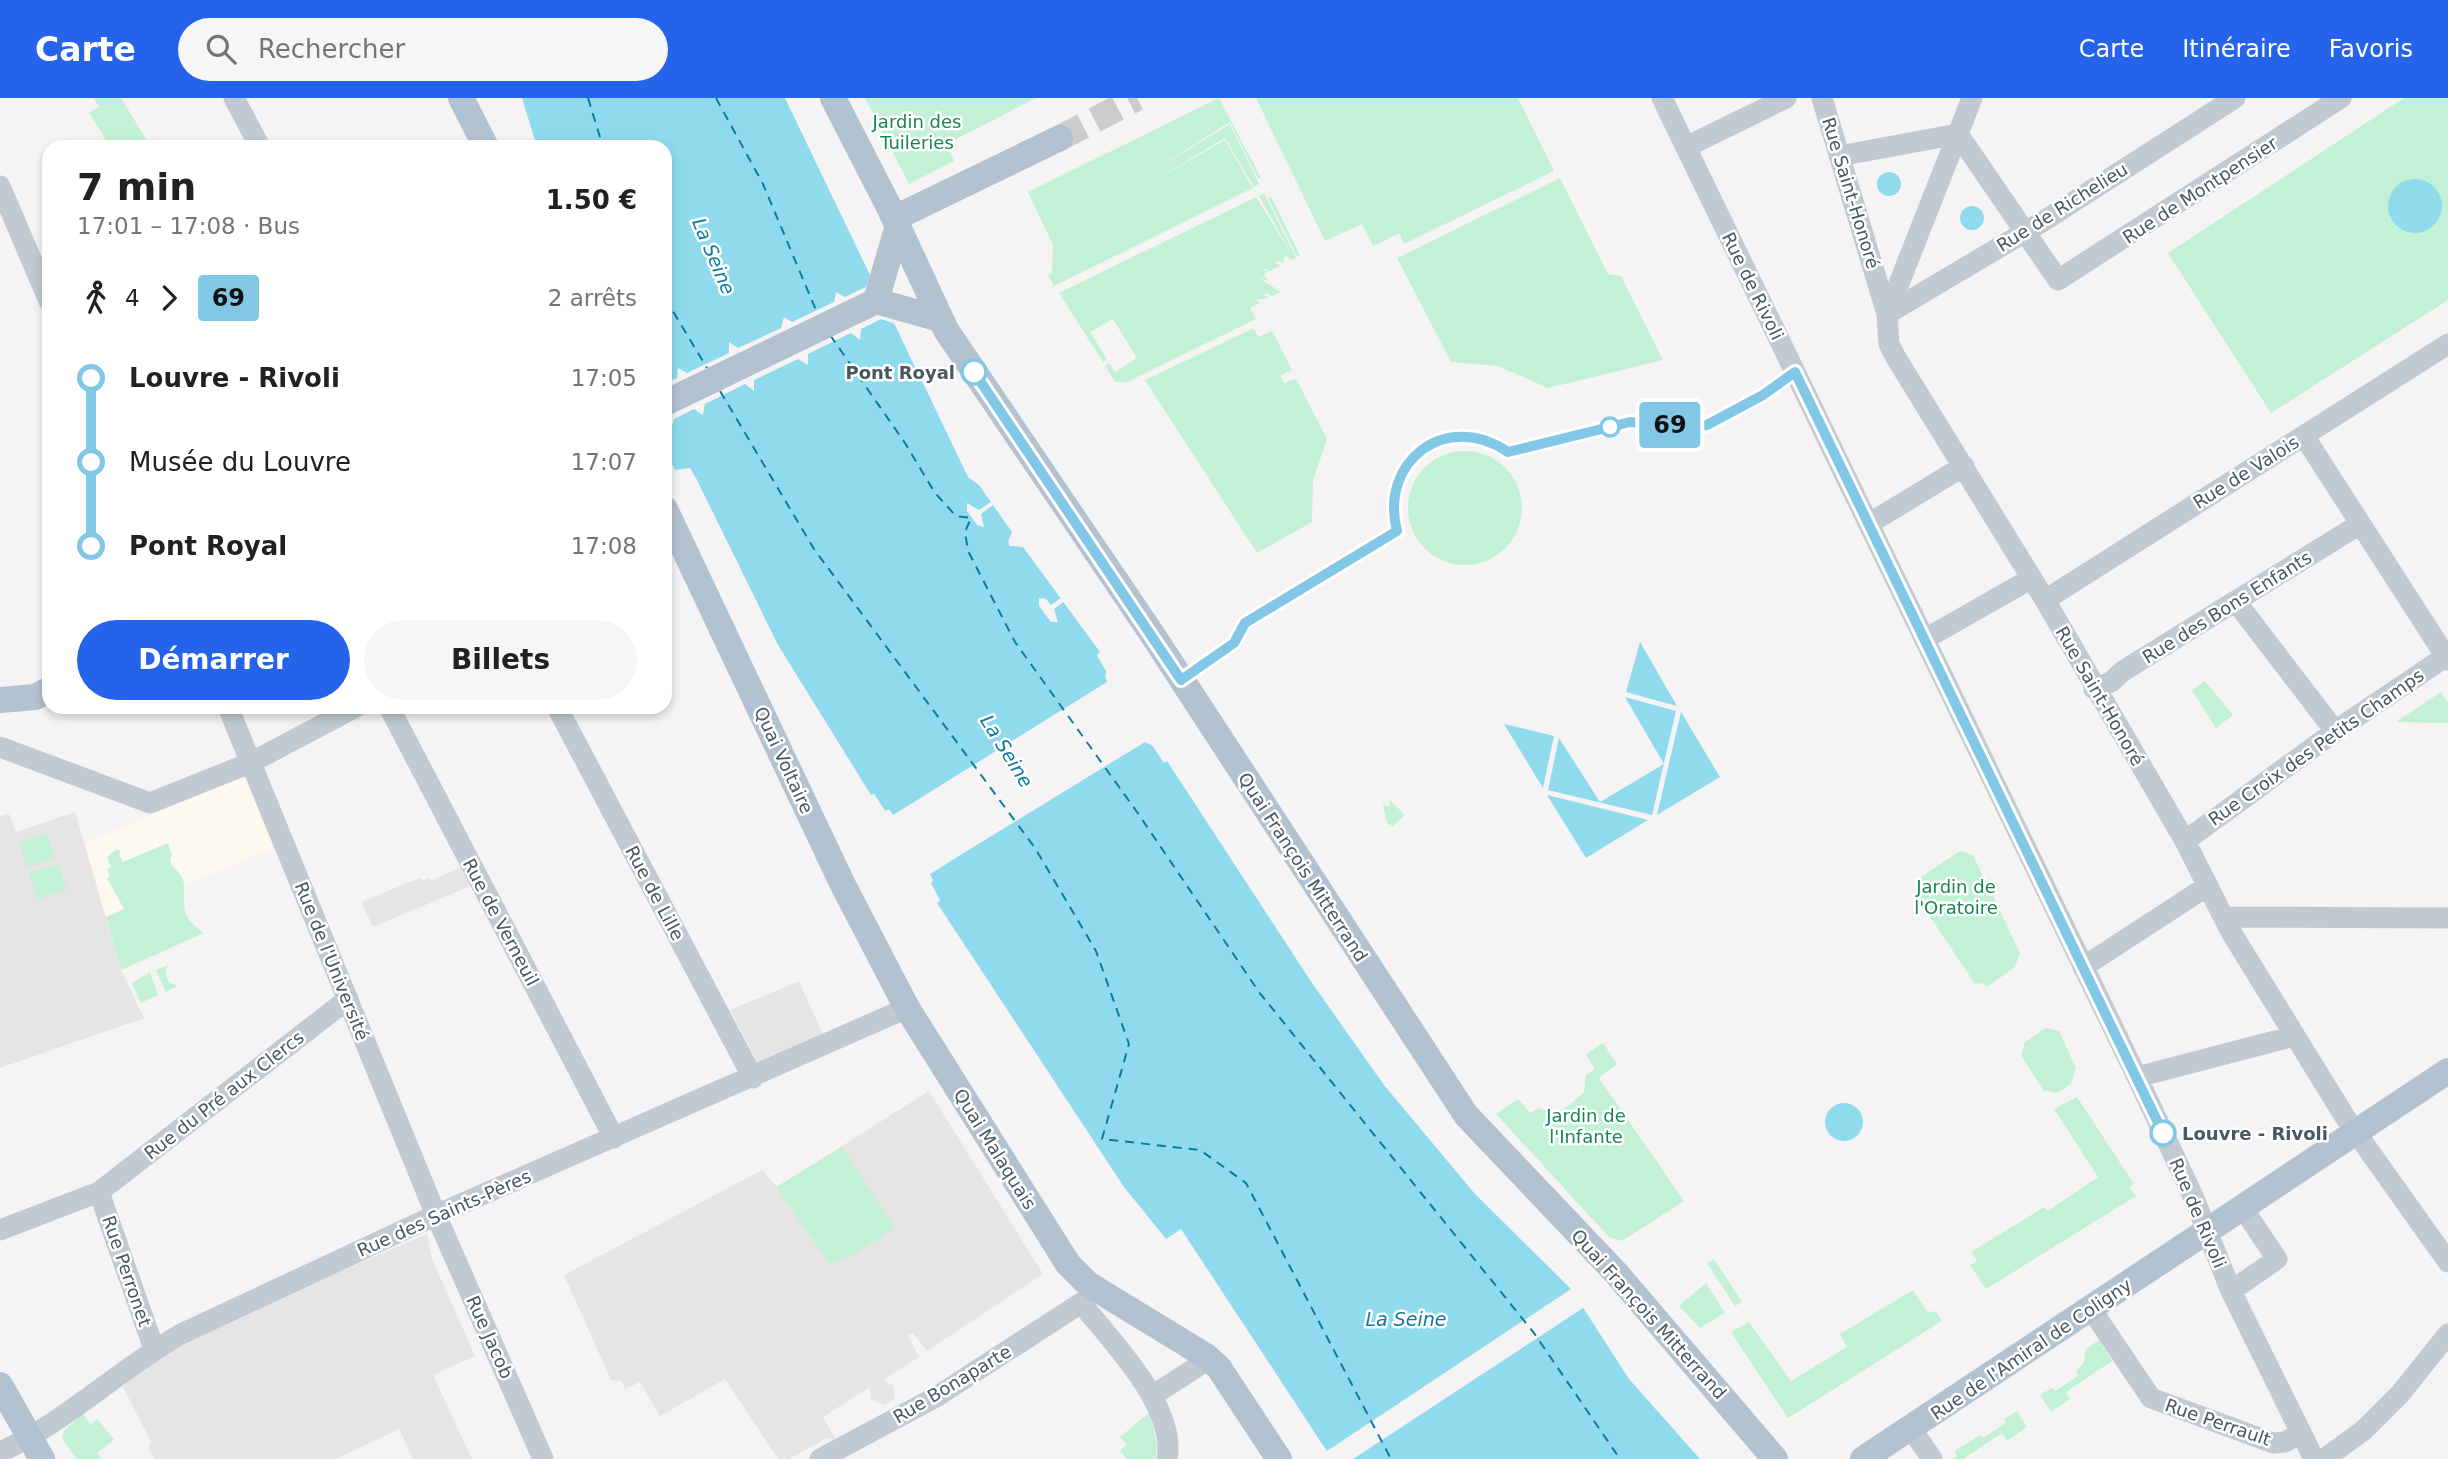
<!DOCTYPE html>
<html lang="fr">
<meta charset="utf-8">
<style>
body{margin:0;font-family:"DejaVu Sans",sans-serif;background:#f6f6f6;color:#202124;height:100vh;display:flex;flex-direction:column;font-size:26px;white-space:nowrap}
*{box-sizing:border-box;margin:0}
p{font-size:23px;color:#757577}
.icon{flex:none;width:38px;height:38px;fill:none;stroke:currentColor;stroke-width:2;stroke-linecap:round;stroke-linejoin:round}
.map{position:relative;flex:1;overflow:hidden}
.details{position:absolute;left:42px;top:42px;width:630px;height:574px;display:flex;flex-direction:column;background:#fff;border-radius:21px;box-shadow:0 4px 10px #0003}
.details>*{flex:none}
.badge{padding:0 14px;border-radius:5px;font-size:24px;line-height:46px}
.map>.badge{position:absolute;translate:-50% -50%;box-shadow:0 0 0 4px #fff}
.legs{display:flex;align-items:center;gap:10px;height:77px;padding:0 35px;font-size:23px}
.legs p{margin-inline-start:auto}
.head{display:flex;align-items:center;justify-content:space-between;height:119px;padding:0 35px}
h1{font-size:38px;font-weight:700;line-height:52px}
.button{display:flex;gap:14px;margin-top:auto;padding:14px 35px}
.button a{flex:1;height:80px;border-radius:42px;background:#2563eb;color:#fff;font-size:28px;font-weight:700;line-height:80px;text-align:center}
.button a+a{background:#f6f6f6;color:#202124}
ul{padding:0 35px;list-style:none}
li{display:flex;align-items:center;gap:24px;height:84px;font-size:26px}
li i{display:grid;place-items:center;width:10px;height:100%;margin:0 9px;background:currentColor}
li i::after{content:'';width:18px;height:18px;margin:-9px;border:5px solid;border-radius:50%;background:#fff}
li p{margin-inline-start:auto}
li:first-child i{background:linear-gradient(#0000 50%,currentColor 0)}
li:last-child i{background:linear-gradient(currentColor 50%,#0000 0)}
header{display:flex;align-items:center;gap:42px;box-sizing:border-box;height:98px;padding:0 35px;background:#2563eb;color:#fff}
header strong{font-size:33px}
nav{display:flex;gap:38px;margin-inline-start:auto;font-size:24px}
.search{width:490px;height:63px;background:#f6f6f6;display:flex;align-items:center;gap:18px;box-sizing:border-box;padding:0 24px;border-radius:38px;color:#757577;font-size:26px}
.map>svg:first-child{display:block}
.commercial{fill:#fdf9ef}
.education{fill:#e6e4e5}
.green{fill:#c3f1d5}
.water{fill:#90daee}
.pier{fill:#f5f3f3}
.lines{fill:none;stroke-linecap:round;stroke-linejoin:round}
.ferry{stroke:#0c7c9b;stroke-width:2;stroke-dasharray:9 7;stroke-linecap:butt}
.major-tunnel{stroke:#caccce;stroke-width:26;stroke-dasharray:26 13;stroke-linecap:butt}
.minor{stroke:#c1cad2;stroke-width:21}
.major{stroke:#b3c2d1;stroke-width:26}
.line-1-casing{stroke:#fff;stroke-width:16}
.line-1{stroke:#82c8e6;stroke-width:10}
.stop-1-dot{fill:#fff;stroke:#82c8e6;stroke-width:3.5}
.labels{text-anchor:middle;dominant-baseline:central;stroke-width:5;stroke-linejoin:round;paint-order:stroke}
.park-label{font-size:18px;fill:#17864f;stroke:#fff}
.street-label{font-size:18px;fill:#4a5661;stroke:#fff}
.stop-label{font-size:18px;font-weight:bold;fill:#4a5661;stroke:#fff;text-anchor:end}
.water-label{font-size:19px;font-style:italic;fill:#0c7c9b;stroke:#fff}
</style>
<header>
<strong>Carte</strong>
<div class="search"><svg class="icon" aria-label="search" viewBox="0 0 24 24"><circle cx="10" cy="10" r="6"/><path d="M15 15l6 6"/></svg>Rechercher</div>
<nav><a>Carte</a><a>Itinéraire</a><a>Favoris</a></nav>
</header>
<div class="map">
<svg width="2448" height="1361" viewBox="0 0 2448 1361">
<rect width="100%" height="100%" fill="#f5f3f3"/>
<!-- commercial -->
<path class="commercial" d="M240 680 246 682 274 750 106 819 85 745Z"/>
<!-- education -->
<path class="education" d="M75 714 121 872 144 920 0 970V718L9 716 16 734Z
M463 768 473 787 373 829 361 804 420 780 422 783 429 780 431 783Z
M799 883 823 937 758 965 730 912Z
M929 993 1043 1176 927 1253 913 1235 908 1238 919 1259 883 1282 894 1288V1302L883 1307 871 1301 870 1289 823 1319 836 1342 827 1340 789 1361H778L725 1281 660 1318 640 1284 625 1291 622 1283 611 1282 564 1177 762 1072 777 1089Z
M427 1136 432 1161 475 1258 433 1277 472 1361H413L399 1331 336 1361H155L148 1351 151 1344 123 1289 134 1276 175 1249 259 1208Z"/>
<!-- green -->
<path class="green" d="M94 0H121L151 49H110L89 14 99 9Z
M865 0H1036L946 46 954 63 909 86Z
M1219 0 1261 80 1258 81 1230 24 1141 80 1230 26 1259 86 1254 89 1225 40 1152 84 1225 42 1253 90 1054 188 1048 177 1052 175 1053 147 1028 94Z
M1256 0H1518L1554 73 1404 146 1399 135 1373 148 1362 126 1325 143Z
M2404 0H2448V202L2271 315 2168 155Z
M1560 80 1608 176 1621 178 1663 262 1548 290 1498 268 1451 264 1397 160Z
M1264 95 1296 160 1291 162 1285 157 1283 164 1275 163 1280 168 1270 173 1262 170 1267 174 1264 176 1268 183 1259 180 1281 194 1272 198 1266 195 1264 197 1269 200 1255 202 1260 205 1250 210 1256 221 1127 284H1115L1105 268 1109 265 1115 274 1137 260 1113 221 1090 234 1107 261 1103 264 1059 195 1256 99 1294 160 1259 98Z
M1271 98 1300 158 1297 159 1268 100Z
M1254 230 1258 239 1272 233 1292 272 1280 278 1284 285 1296 281 1327 341 1313 382 1312 424 1257 455 1145 282Z
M1408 410a57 57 0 1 1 114 0a57 57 0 1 1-114 0Z
M2205 583 2233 617 2216 630 2192 592Z
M2441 594 2448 605V625L2396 624Z
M1390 702 1405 717 1393 728 1387 725 1383 706 1389 709Z
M47 735 55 760 27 769 19 744Z
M168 745 172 757 170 763C173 771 183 776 184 786 185 811 179 817 204 835L121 872 106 819 124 811 107 780 110 779 107 771 111 769 107 759 117 751 121 753 119 757 123 764Z
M1960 753 1973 757 2020 855 2015 869 1987 889 1982 885 1975 886 1915 796 1918 781Z
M58 766 67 792 38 801 29 775Z
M168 867 165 875 169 884 177 888 166 894 156 872Z
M150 874 158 897 141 905 132 885Z
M2046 930 2059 933 2076 970 2071 986 2057 995 2043 992 2021 957 2025 944Z
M1603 945 1617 966 1599 980 1684 1103 1622 1143 1609 1139 1496 1016 1518 1001 1530 1015 1539 1010C1558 1021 1572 1005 1584 994L1586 977 1595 971 1586 956Z
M2077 999 2134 1086 2129 1089 2136 1098 1986 1191 1970 1167 1977 1163 1971 1154 2044 1109 2048 1113 2098 1079 2054 1011Z
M842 1049 895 1130 854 1156 830 1166 776 1089Z
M1714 1161 1742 1204 1735 1208 1707 1165Z
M1706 1185 1725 1215 1700 1230 1679 1208Z
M1913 1192 1928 1215 1935 1213 1942 1223 1788 1320 1731 1234 1749 1224 1791 1283 1847 1249 1840 1236Z
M2099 1242 2112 1263 2066 1294 2070 1301 2051 1314 2040 1297 2052 1290 2055 1293 2078 1278 2076 1274 2084 1264 2086 1251Z
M2017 1313 2027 1329 2007 1343 2002 1335 1963 1361H1952L1957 1358 1955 1353 1980 1337 1983 1340 2006 1325 2004 1321Z
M1150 1314 1157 1347 1155 1361H1127L1120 1352 1127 1347 1120 1339Z
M83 1316 90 1326 98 1321 114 1342 97 1355 101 1361H76L62 1340 64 1333Z"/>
<!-- water -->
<path class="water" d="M522 0H785L870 177 882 220 894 225 916 271 912 281 922 283 968 379 979 387 1012 434 1008 444 1010 448 1023 449 1100 554 1097 557 1107 575 1105 577 1145 644 1152 647 1164 664 1167 663 1312 885 1384 987 1475 1096 1571 1191 1629 1281 1700 1361H1332L1181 1131 1166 1141 1124 1089 937 805 940 802 930 785 933 782 893 717 885 713 874 696 871 697 778 547 696 380 690 370 675 372 665 352 674 321 665 303V49H537Z
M1877 86a12 12 0 1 1 24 0a12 12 0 1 1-24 0Z
M2388 108a27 27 0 1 1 54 0a27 27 0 1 1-54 0Z
M1960 120a12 12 0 1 1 24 0a12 12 0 1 1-24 0Z
M1640 544 1677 608 1626 594Z
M1625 599 1676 613 1652 717 1548 692 1559 640 1600 704 1664 666Z
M1681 614 1720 679 1657 717Z
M1504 626 1554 638 1543 690Z
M1547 697 1648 722 1586 760Z
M1825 1024a19 19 0 1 1 38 0a19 19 0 1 1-38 0Z"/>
<!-- pier -->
<path class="pier" d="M872 173 899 227 881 221 861 231 860 242 851 235 808 256V267L798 261 754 282V293L745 286 705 306 703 317 694 311 674 321 665 344 670 321 665 311V285L677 280 678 270 687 275 729 255V244L738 250 781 230 784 219 792 224 834 204 836 194 845 199 866 189Z
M991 404 993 407 981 416 984 429 977 427 967 413V405L979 412Z
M1062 499 1065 503 1054 511 1058 524H1051L1039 508V500L1046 501 1051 507Z
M1103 553 1101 558 1111 574V582L1148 642 1155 645 1165 660 1170 661 1164 665 1152 647 1145 644 962 756 930 776 933 782 931 785 940 803 934 807 936 802 927 786V778L888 716H883L873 700 868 699 874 696 885 713 889 711 893 717 1107 584 1105 577 1107 574 1097 557Z
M1574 1189 1586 1208 1353 1361H1328L1324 1355Z"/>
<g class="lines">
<!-- ferry -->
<path class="ferry" d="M588 0 603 49
M716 0 763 86 818 217
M665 200 707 270
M830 237 905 345 935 395 956 418 971 420 965 434 968 453 1015 544 1137 714 1259 894 1534 1235 1620 1361
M720 293 814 451 1035 750 1096 853 1129 946 1102 1041 1200 1052 1246 1085 1391 1361"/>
<!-- major-tunnel -->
<path class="major-tunnel" d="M1060 40 1137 0"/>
<!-- minor -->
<path class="minor" d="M234 0 260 49
M1662 0 2137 979 2193 1098 2231 1193 2314 1361
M1822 0 1887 216 1889 246 1895 258 2045 502 2185 743 2231 834 2345 1019 2448 1164
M1958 36 2058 182 2341 0
M1686 49 1786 0
M1839 58 1958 36
M0 88 49 203
M1887 216 2042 124 2235 0
M1887 216 1972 0
M2304 338 2448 562
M1870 425 1964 368
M2045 502 2448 246
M2237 505 2335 633
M1925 541 2032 480
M2094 591 2111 584 2123 573 2360 426
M228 609 436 1117 543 1361
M389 609 614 1040
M557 609 753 980
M0 649 150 705 250 665 356 609
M2185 743 2341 629 2448 557
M2224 819 2448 820
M2083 869 2206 789
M2137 979 2294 938
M99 1094 154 1251
M0 1132 99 1094 348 901
M2231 1193 2277 1161 2242 1109
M1081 1205C1112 1244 1177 1309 1167 1361
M2091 1211 2151 1300 2273 1345 2285 1344 2301 1335
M1152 1298 1209 1261
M1911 1330 1932 1361
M0 1354C66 1324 118 1272 181 1236L436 1117 907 910
M820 1361 936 1299 1081 1205
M2324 1361 2364 1332 2400 1296 2448 1236"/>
<!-- major -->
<path class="major" d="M461 0 486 49
M833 0 888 107 946 232 1152 536 1466 1017 1616 1175 1775 1361
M876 203 901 117 1060 40
M665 305 876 203 940 221
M665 411 843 787 907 910 1068 1166 1088 1186 1206 1258 1219 1270 1279 1361
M0 602 35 599 49 592
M0 1287 42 1361
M1863 1361 2448 973"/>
</g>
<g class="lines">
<!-- line-1 casing -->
<g class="line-1-casing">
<path id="line-1" d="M974 274 1181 582 1234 545 1245 525 1397 433C1379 363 1446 312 1508 354L1630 324 1688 329 1707 327 1763 297 1795 274 2163 1035"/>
</g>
<!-- line-1 -->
<use href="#line-1" class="line-1"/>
</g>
<!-- markers -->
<g class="stop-1-dot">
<circle cx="974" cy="274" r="12"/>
<circle cx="1610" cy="329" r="9"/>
<circle cx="2163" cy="1035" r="12"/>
</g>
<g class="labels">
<!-- park labels -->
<g class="park-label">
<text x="917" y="23">Jardin des<tspan x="917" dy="21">Tuileries</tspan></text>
<text x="1956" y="788">Jardin de<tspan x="1956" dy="21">l'Oratoire</tspan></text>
<text x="1586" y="1017">Jardin de<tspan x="1586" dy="21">l'Infante</tspan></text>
</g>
<!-- street labels -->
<g class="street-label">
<text transform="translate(2200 92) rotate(-33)">Rue de Montpensier</text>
<text transform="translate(1851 95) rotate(73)">Rue Saint-Honoré</text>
<text transform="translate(2062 109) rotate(-32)">Rue de Richelieu</text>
<text transform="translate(1753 188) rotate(64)">Rue de Rivoli</text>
<text transform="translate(2246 374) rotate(-32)">Rue de Valois</text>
<text transform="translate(2227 509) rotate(-32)">Rue des Bons Enfants</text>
<text transform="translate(2100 598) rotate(60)">Rue Saint-Honoré</text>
<text transform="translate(2316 649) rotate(-35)">Rue Croix des Petits Champs</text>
<text transform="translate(784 662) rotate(65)">Quai Voltaire</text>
<text transform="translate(1303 769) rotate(57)">Quai François Mitterrand</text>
<text transform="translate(655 795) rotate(62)">Rue de Lille</text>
<text transform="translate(501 824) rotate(62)">Rue de Verneuil</text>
<text transform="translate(332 863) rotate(68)">Rue de l'Université</text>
<text transform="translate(224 997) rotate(-38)">Rue du Pré aux Clercs</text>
<text transform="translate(995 1051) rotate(58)">Quai Malaquais</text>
<text transform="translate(444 1115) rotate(-24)">Rue des Saints-Pères</text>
<text transform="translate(2198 1115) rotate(67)">Rue de Rivoli</text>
<text transform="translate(127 1173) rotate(71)">Rue Perronet</text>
<text transform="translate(1649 1216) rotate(48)">Quai François Mitterrand</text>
<text transform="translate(490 1239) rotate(66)">Rue Jacob</text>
<text transform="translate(2031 1251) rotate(-34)">Rue de l'Amiral de Coligny</text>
<text transform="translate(952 1286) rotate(-31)">Rue Bonaparte</text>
<text transform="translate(2218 1324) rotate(19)">Rue Perrault</text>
</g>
<!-- stop labels -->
<g class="stop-label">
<text x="955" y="274">Pont Royal</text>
<text x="2182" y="1035" text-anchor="start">Louvre - Rivoli</text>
</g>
<!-- water labels -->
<g class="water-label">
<text transform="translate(714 158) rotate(67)">La Seine</text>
<text transform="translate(1007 653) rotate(58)">La Seine</text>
<text x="1406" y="1221">La Seine</text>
</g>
</g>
</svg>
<b class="badge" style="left:1670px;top:327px;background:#82c8e6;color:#111">69</b>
<section class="details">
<div class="head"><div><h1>7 min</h1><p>17:01 – 17:08 · Bus</p></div><b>1.50 €</b></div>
<div class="legs"><svg class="icon" aria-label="walk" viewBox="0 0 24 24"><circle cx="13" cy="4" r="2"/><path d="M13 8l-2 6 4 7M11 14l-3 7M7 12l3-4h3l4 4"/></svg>4<svg class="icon" aria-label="forward" viewBox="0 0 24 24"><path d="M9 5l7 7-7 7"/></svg><b class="badge" style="background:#82c8e6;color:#111">69</b><p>2 arrêts</p></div>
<ul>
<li><i style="color:#82c8e6"></i><b>Louvre - Rivoli</b><p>17:05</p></li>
<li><i style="color:#82c8e6"></i><span>Musée du Louvre</span><p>17:07</p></li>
<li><i style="color:#82c8e6"></i><b>Pont Royal</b><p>17:08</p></li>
</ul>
<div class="button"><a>Démarrer</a><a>Billets</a></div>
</section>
</div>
